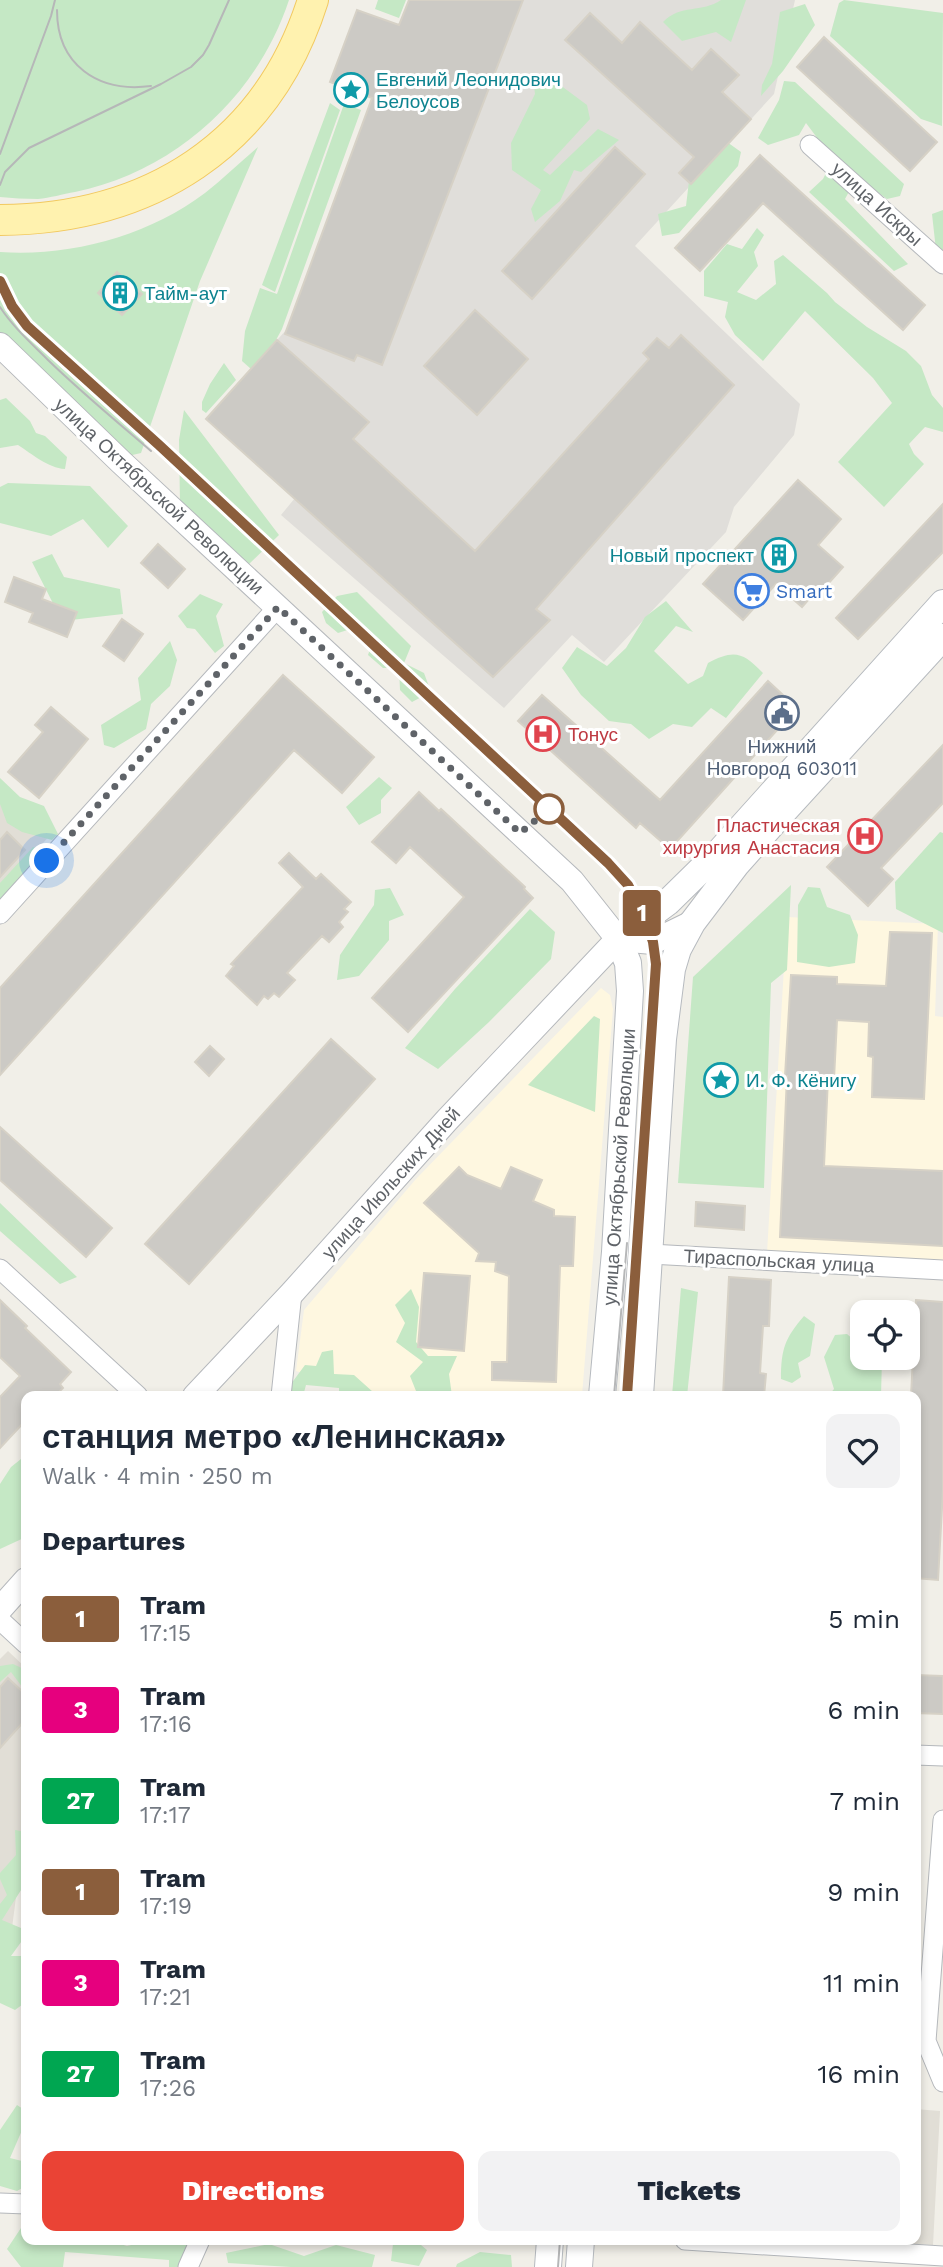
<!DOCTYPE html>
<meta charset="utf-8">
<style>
body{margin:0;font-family:"Work Sans",sans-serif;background:#f2f2f3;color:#1f2937;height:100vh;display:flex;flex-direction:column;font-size:26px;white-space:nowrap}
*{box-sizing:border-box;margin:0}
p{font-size:23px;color:#747a83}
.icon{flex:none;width:38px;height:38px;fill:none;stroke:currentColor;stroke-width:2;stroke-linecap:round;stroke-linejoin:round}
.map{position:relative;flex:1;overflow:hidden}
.side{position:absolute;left:21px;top:1391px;width:900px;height:854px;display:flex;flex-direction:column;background:#fff;border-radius:14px;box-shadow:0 4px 10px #0003}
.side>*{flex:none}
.badge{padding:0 14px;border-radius:5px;font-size:24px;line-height:46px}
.fabs{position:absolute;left:850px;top:1300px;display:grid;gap:14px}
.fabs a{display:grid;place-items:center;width:70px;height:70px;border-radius:14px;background:#fff;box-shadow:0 4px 10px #0003;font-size:35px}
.you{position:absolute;width:35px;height:35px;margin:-18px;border:5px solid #fff;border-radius:50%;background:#1a73e8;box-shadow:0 0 0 10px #1a73e833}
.map>.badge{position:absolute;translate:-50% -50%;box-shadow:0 0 0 4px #fff}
h2{padding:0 21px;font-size:26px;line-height:63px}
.round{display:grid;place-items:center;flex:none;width:74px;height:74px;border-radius:14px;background:#f2f2f3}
.head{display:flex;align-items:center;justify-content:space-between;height:119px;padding:0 21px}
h1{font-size:33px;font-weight:800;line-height:52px}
.primary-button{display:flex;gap:14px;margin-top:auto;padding:14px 21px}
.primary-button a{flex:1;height:80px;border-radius:14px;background:#ea4335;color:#fff;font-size:28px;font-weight:800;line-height:80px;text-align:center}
.primary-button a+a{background:#f2f2f3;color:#1f2937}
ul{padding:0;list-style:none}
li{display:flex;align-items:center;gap:21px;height:91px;padding:0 21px}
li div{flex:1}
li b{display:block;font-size:26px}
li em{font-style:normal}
li .badge{min-width:77px;font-weight:700;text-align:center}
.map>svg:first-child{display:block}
.commercial{fill:#fef7e0}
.industrial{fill:#e0deda}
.education{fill:#e1ded6}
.green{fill:#c5e8c5}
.building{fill:#cccac5;stroke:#d6d1c6;stroke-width:2}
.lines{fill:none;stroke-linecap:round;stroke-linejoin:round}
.minor-casing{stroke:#b5b8bc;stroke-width:21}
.tertiary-casing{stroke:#b5b8bc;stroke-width:26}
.secondary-casing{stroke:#b6babf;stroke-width:28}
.primary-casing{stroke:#f2c960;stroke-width:32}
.minor{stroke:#fff;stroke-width:19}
.tertiary{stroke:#fff;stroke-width:24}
.secondary{stroke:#fff;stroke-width:26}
.primary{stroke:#fff2af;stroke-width:30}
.tram{stroke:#b6b7b8;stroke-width:2}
.line-casing{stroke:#fff;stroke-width:16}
.line{stroke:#8b5e3c;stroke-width:10}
.walk{stroke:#5f6368;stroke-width:7;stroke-dasharray:0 12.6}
.stop-dot{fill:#fff;stroke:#8b5e3c;stroke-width:3.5}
.labels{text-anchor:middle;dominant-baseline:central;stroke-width:6;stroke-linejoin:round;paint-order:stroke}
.culture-label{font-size:19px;fill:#0d838f;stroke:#fff;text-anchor:start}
.street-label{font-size:19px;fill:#5f6368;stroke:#fff}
.shop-label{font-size:19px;fill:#366cbe;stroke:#fff;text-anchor:start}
.health-label{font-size:19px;fill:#be3a42;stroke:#fff;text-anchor:start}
.service-label{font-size:19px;fill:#4e5e75;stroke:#fff}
</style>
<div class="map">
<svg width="943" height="2267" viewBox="0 0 943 2267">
<rect width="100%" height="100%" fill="#f1efe8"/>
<!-- commercial -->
<path class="commercial" d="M787 917 938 924 935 1016 943 1017V1262L767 1253Z
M601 988 610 995 613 1009 582 1396H376L296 1371 304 1310 416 1179Z"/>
<!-- industrial -->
<path class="industrial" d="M409 0H795L774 94 635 246 800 404 794 435 734 507 726 532 604 662 572 635 504 708 281 515 295 498 206 419 287 329 372 99 330 82 357 10 399 25Z"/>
<!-- education -->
<path class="education" d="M0 792 51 834 0 892Z
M8 1651 26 1668V1820L12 1928 0 1933V1659Z
M915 2109 940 2111 933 2245 844 2240H915Z"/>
<!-- green -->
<path class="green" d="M0 0H289C257 97 175 171 75 192 63 194 50 198 38 199 25 199 12 198 0 197Z
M378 0H406L399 18 375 9Z
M721 0H746L731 42 716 32 682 41 663 22C680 4 702 13 721 0Z
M844 0 943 13 942 126 921 119 830 36 839 3Z
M805 4 815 25 783 71 761 96 762 85 772 64 780 12Z
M552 79 587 105 590 119 543 170 550 175 598 129 619 140 581 172 574 170 560 201 535 222 531 209 541 190 512 170 511 143 535 94 534 86Z
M784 81 795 82 904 184 900 196 887 199 857 177 845 199 908 264 894 271 809 192 823 179 833 159 806 123 799 135 768 145 758 138 779 100Z
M330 103 340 110 275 292 262 285Z
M344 104 361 110 282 329 276 340 251 369 242 361 245 331 260 288 277 294Z
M727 142 741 152 738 166 679 233 662 236 658 214 686 206 689 181Z
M258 147 200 281 141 453 128 456 0 336V252C70 257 148 236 205 193 223 179 240 162 258 147Z
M943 210V255L936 250 932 214Z
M757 228 764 235 754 252 758 266 737 292 756 300 776 284 774 261 783 255 827 293 835 302 867 327 906 351 921 366 932 395 943 408V432L925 427 909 444 914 454 924 464 884 507 838 462 892 403 873 378 805 311 763 361 735 335 725 317 728 302 704 296V271L727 244 742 249Z
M224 363 236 380 206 413 202 410V402L210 384Z
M6 398 30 421 36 433 45 436 67 457 65 469C48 468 32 454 18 445L0 448V400Z
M184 410 279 535 248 565 180 504 179 440Z
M8 483 90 486 128 526 108 548 83 519 51 536 0 523V487Z
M52 554 64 577 120 589 123 614 62 621 32 562Z
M357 592 411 646 404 663 424 673 431 692 412 702 400 690 399 668H383L368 655 373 640 357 627 338 633 326 623 322 612 337 596Z
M200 594 223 604 216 616 224 646 215 653 195 629 187 628 178 616Z
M666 601 693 632 676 626 654 651 688 684 703 676 708 663C734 649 743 652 763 673L726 718 711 708 692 727 673 724 649 739 631 724 609 721 581 695 562 668 577 647 607 666 626 648 645 617Z
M170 641 177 660 170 686 151 704 146 729 114 748 104 745 101 725 141 700 138 678Z
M379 777 392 788 381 800V813L359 825 346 807Z
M0 778 20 797 44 806 58 834 52 840 22 832 7 823 0 804Z
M940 832 943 833V933L896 909 895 882Z
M33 847 45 851 10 900 0 899V883Z
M791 885 787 970 771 983 764 1188 678 1183 693 977Z
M808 887 820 888 827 907 850 915 858 935 855 963 829 967 797 962 798 905Z
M390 888 404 915 389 921V940L359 976 337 980 340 955 374 905 375 890Z
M530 909 555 932 551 959 489 1022 438 1069 405 1048 455 989Z
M594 1016 600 1019 595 1112 528 1085Z
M0 1203 77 1277 60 1284 0 1231Z
M681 1288 698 1292 687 1396H672Z
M411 1289 419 1307 416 1342 428 1356H457L449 1374 452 1396H418L410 1376 423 1362 396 1342 405 1323 395 1305Z
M804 1316 815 1324 810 1356 798 1363 801 1377 792 1383 781 1379C781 1349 785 1338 804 1316Z
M847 1334 855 1341 853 1348H863V1358H882L881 1396H828L834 1389 824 1357 835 1335Z
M333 1350 334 1374 354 1375 373 1392 368 1396H339V1388L306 1385 303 1396H285V1392L305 1365 316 1366 322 1352Z
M26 1455V1537L0 1549V1484L11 1467Z
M13 1664 26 1670V1692L11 1672 0 1682V1666Z
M15 1830 26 1832 23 1887 2 1920 21 1928 24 1938 11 1956H26V2002L15 2010 0 2003V1904L7 1895 0 1879V1873L16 1855Z
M17 2105 26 2111V2121L10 2158 26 2162V2186L17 2191 0 2186V2130Z
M23 2225H26V2240H107L127 2246 151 2240 194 2243 193 2267H169V2260L65 2252 63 2267H21L7 2249Z
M399 2240H415L427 2250 419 2266 391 2261 393 2244Z
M269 2244 304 2256 336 2245 375 2255 372 2267H291L228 2263 226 2253Z
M480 2252 511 2255 512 2267H456L457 2264Z"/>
<!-- building -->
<path class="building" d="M409 0H523L382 365 357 355 354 361 285 334 372 98 330 82 357 10 399 25Z
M590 13 622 43 640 22 692 70 711 49 739 75 722 92 751 119 691 184 679 173 694 157 565 40Z
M824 37 937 142 910 171 797 67Z
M615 147 645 174 532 299 502 271Z
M760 155 925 305 903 330 763 203 700 271 675 248Z
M117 272 142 294 122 315 98 293Z
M475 310 528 359 477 415 424 366Z
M681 335 734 385 536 609 550 620 493 677 206 419 277 340 369 422 353 439 475 551 649 359 643 353 657 338 669 348Z
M798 480 841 519 818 545 843 567 819 594 816 591 802 607 776 584 743 620 703 584Z
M943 504V552L858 639 836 618Z
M158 544 185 569 168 588 141 563Z
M14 577 46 589 42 599 77 612 67 637 29 622 33 613 5 602Z
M122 619 143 634 124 661 103 646Z
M283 675 374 757 342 793 294 750 0 1075V988Z
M768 681 797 708 670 849 640 823 636 828 518 721 542 695 660 800Z
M51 707 88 739 39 798 8 772 43 732 35 725Z
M943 745V803L881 868 893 879 868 906 827 867Z
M419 792 439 811 441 809 525 887 524 889 533 898 408 1032 372 998 464 897 410 847 396 863 372 842Z
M7 832 25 850 0 877V840Z
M289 853 316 879 321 874 351 902 344 909 348 912 339 922 343 927 329 942 322 936 287 973 295 980 279 997 274 993 268 999 264 996 257 1005 226 976 234 966 231 964 303 887 279 863Z
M890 932 932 933 924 1099 872 1097 873 1057 868 1056 869 1022 837 1020 834 1079 828 1078 824 1166 943 1171V1246L780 1237 787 1076H785L791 975 837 977V984L886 986Z
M331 1039 375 1079 189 1284 145 1244Z
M210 1046 224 1059 209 1076 195 1062Z
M0 1127 112 1228 86 1257 0 1180Z
M459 1167 467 1175 501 1189 511 1167 542 1180 533 1201 554 1210V1216L575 1217 573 1266H560L556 1382 492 1380V1362H507L509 1276 495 1271 496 1262 476 1261 479 1253 424 1203Z
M696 1202 745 1206 744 1230 695 1226Z
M424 1273 470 1276 464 1351 418 1347Z
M729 1277 771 1280 769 1326H763L760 1373 766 1374 764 1396H723Z
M0 1300 27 1326 25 1328 71 1372 60 1384 63 1388 55 1396H26V1420L0 1448V1397L20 1376 0 1357Z
M916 1300 943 1302V1490L938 1580 915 1578V1396H911Z
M915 1675 943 1676V1714L915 1713Z
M8 1678 26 1695V1719L0 1748V1687Z"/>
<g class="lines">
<!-- minor casing -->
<g class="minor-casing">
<path id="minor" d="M810 145 943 264
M0 914 278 607
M650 1254 943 1270
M0 1269 138 1396
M281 1396 292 1293
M0 1620 26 1644
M915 1755 943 1756
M943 1820 926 2041 943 2082
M0 2203 26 2204
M685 2240 943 2256
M188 2267 200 2240"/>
</g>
<!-- tertiary casing -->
<g class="tertiary-casing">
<path id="tertiary" d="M0 345 121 462 572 881 618 939 653 942 692 923
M195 1396 292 1293 447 1120 618 939
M0 1609 26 1580"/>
</g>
<!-- secondary casing -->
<g class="secondary-casing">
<path id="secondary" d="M602 1396 615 1252 630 991 628 963 618 939 668 902 720 851 943 603
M640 1396 663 1039 672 969 678 949 692 923 736 865 775 821 943 637
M548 2267 550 2240
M579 2267 581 2240"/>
</g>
<!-- primary casing -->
<g class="primary-casing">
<path id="primary" d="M0 220C149 219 267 146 313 0"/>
</g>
<!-- minor -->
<use href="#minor" class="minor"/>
<!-- tertiary -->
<use href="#tertiary" class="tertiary"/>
<!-- secondary -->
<use href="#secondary" class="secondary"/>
<!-- primary -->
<use href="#primary" class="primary"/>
<!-- tram -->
<path class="tram" d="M57 10C57 65 98 93 151 86
M0 154 51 16 55 0
M0 185 5 172 29 148 161 84 191 67 203 55 209 45 229 0
M0 281 12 306 27 326 159 445 503 764 608 863 628 885 645 918 653 942 655 964 649 1038 645 1144 627 1396
M0 307C13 327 31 343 48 360 81 392 116 421 151 451
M614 1396 627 1243
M558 2267 560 2240"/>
</g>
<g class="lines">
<!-- line casing -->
<g class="line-casing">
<path id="line" d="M0 281 12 306 27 326 159 445 608 863 628 885 645 918 653 942 656 964 627 1396"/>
</g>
<!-- line -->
<use href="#line" class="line"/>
<!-- walk -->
<path class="walk" d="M47 861 278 607 520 833 549 809"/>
</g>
<!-- icons -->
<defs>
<g id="sight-ring" transform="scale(1.75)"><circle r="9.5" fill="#fff" stroke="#0f9aa8" stroke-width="1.5"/><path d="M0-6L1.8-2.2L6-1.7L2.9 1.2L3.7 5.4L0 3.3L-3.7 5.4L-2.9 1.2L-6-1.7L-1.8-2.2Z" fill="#0f9aa8"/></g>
<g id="building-ring" transform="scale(1.75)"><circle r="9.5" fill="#fff" stroke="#0f9aa8" stroke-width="1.5"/><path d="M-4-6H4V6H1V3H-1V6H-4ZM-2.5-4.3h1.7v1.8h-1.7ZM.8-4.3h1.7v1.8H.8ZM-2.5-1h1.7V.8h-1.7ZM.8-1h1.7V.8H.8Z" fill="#0f9aa8"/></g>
<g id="supermarket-ring" transform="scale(1.75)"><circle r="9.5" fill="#fff" stroke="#3f7fe0" stroke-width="1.5"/><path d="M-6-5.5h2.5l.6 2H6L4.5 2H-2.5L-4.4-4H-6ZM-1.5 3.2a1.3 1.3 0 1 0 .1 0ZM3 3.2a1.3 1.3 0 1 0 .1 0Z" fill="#3f7fe0"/></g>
<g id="civic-ring" transform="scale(1.75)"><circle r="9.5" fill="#fff" stroke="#5c6f8a" stroke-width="1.5"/><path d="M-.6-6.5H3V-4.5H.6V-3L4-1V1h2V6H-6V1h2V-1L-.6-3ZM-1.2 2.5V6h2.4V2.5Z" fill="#5c6f8a"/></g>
<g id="hospital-ring" transform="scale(1.75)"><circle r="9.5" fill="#fff" stroke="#e0444e" stroke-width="1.5"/><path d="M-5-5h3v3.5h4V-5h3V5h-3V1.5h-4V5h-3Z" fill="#e0444e"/></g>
</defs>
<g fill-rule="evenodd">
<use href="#sight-ring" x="351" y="90"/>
<use href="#building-ring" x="120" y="293"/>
<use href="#building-ring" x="779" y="555"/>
<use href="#supermarket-ring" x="752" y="591"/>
<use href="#civic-ring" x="782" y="713"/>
<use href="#hospital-ring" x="543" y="734"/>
<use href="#hospital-ring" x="865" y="836"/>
<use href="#sight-ring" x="721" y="1080"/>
</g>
<!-- markers -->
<circle class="stop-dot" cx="549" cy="809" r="14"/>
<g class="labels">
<!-- culture labels -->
<g class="culture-label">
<text x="376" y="79">Евгений Леонидович<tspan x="376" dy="22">Белоусов</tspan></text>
<text x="144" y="293">Тайм-аут</text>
<text x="754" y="555" text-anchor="end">Новый проспект</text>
<text x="746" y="1080">И. Ф. Кёнигу</text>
</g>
<!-- street labels -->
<g class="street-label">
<text transform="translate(877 204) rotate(42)">улица Искры</text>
<text transform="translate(159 496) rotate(43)">улица Октябрьской Революции</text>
<text transform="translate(619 1167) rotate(-86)">улица Октябрьской Революции</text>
<text transform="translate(391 1183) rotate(-48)">улица Июльских Дней</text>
<text transform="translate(779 1261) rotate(3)">Тираспольская улица</text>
</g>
<!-- shop labels -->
<g class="shop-label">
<text x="776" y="591">Smart</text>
</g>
<!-- health labels -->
<g class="health-label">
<text x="568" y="734">Тонус</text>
<text x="840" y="825" text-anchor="end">Пластическая<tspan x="840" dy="22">хирургия Анастасия</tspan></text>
</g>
<!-- service labels -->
<g class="service-label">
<text x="782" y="746">Нижний<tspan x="782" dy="22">Новгород 603011</tspan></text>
</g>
</g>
</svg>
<div class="fabs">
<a><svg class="icon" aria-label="locate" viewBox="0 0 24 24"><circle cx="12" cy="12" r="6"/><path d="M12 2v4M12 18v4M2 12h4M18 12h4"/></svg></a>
</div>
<div class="you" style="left:47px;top:861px"></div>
<b class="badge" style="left:642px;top:913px;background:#8b5e3c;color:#fff">1</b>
<section class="side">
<div class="head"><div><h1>станция метро «Ленинская»</h1><p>Walk · 4 min · 250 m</p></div><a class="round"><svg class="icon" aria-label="heart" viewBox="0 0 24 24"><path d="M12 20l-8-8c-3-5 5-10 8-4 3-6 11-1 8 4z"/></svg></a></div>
<h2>Departures</h2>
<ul>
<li><span class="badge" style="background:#8b5e3c;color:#fff">1</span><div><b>Tram</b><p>17:15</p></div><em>5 min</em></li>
<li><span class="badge" style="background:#e6007e;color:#fff">3</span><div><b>Tram</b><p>17:16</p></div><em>6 min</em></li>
<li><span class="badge" style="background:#00a651;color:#fff">27</span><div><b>Tram</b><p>17:17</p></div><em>7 min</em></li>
<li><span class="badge" style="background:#8b5e3c;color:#fff">1</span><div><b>Tram</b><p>17:19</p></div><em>9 min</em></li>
<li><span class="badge" style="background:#e6007e;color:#fff">3</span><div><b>Tram</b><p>17:21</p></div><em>11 min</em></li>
<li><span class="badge" style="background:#00a651;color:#fff">27</span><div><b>Tram</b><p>17:26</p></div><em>16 min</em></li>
</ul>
<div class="primary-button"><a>Directions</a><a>Tickets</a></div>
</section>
</div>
